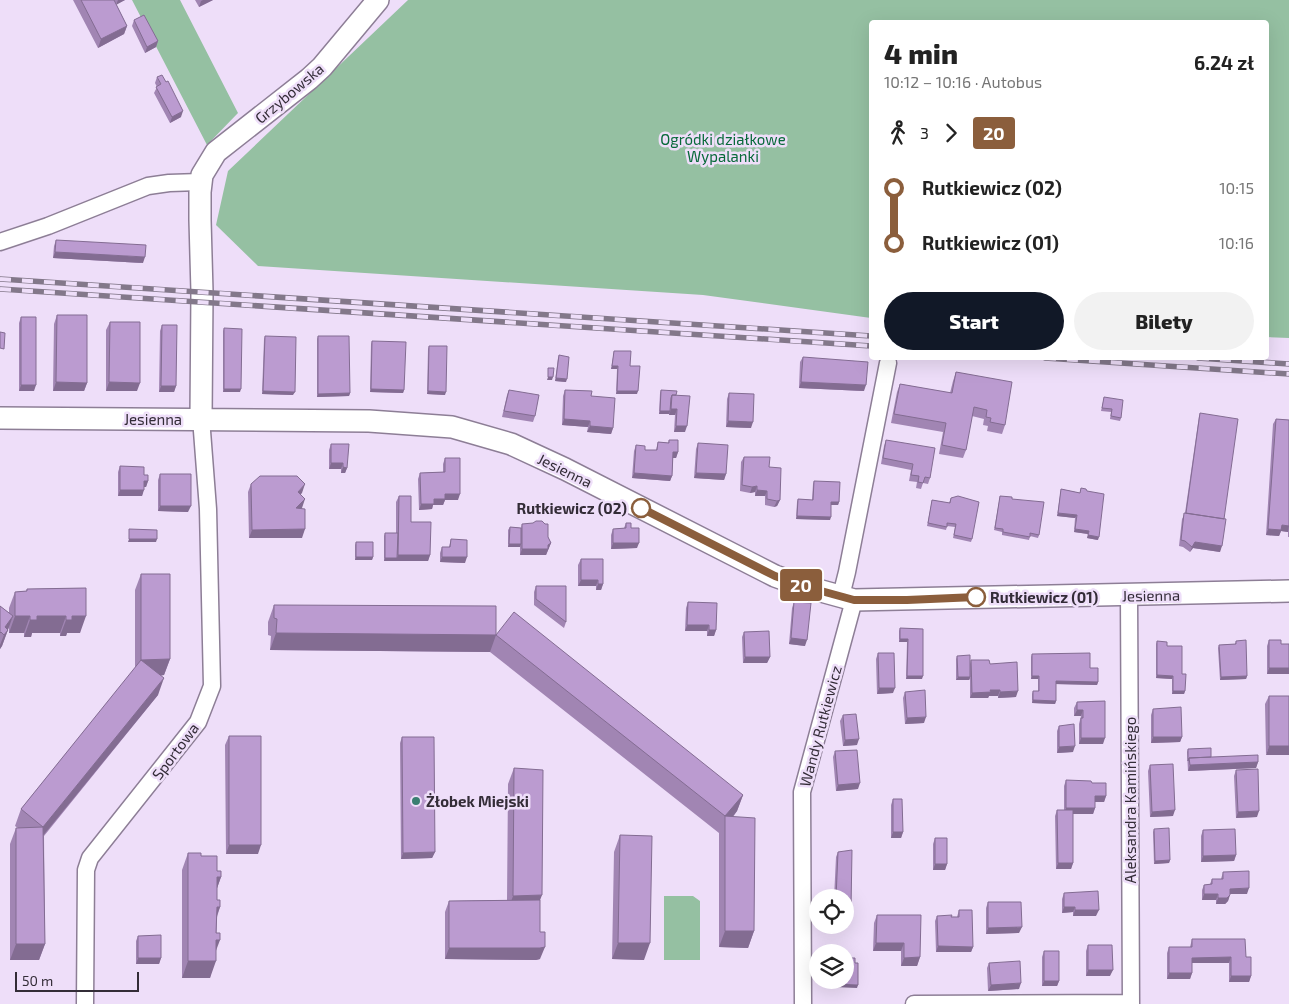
<!DOCTYPE html>
<html lang="pl">
<meta charset="utf-8">
<style>
body{margin:0;font-family:"Exo 2",sans-serif;background:#f2f2f2;color:#222;height:100vh;display:flex;flex-direction:column;font-size:19px;white-space:nowrap}
*{box-sizing:border-box;margin:0}
p{font-size:16px;color:#767676}
.icon{flex:none;width:28px;height:28px;fill:none;stroke:currentColor;stroke-width:2;stroke-linecap:round;stroke-linejoin:round}
.map{position:relative;flex:1;overflow:hidden}
.sheet{position:absolute;left:869px;top:20px;width:400px;height:340px;display:flex;flex-direction:column;background:#fff;border-radius:5px;box-shadow:0 5px 20px #0002}
.sheet>*{flex:none}
.badge{padding:0 10px;border-radius:4px;font-size:18px;line-height:32px}
.controls{position:absolute;left:809px;top:889px;display:grid;gap:10px}
.controls a{display:grid;place-items:center;width:45px;height:45px;border-radius:50%;background:#fff;box-shadow:0 5px 20px #0002;font-size:25px}
.scale{position:absolute;left:15px;bottom:12px;width:124px;box-sizing:border-box;padding-left:5px;border:2px solid #332c37;border-top:0;font-size:14px;line-height:18px;white-space:nowrap;color:#332c37;-webkit-text-stroke:4px #eedef9;paint-order:stroke}
.map>.badge{position:absolute;translate:-50% -50%;box-shadow:0 0 0 2px #fff}
.legs{display:flex;align-items:center;gap:8px;height:55px;padding:0 15px;font-size:16px}
.legs p{margin-inline-start:auto}
.summary{display:flex;align-items:center;justify-content:space-between;height:85px;padding:0 15px}
h1{font-size:28px;font-weight:800;line-height:38px}
.primary-button{display:flex;gap:10px;margin-top:auto;padding:10px 15px}
.primary-button a{flex:1;height:58px;border-radius:30px;background:#111827;color:#fff;font-size:20px;font-weight:800;line-height:58px;text-align:center}
.primary-button a+a{background:#f2f2f2;color:#222}
ul{padding:0 15px;list-style:none}
li{display:flex;align-items:center;gap:18px;height:55px;font-size:19px}
li i{display:grid;place-items:center;width:8px;height:100%;margin:0 6px;background:currentColor}
li i::after{content:'';width:12px;height:12px;margin:-6px;border:4px solid;border-radius:50%;background:#fff}
li p{margin-inline-start:auto}
li:first-child i{background:linear-gradient(#0000 50%,currentColor 0)}
li:last-child i{background:linear-gradient(currentColor 50%,#0000 0)}
.map>svg:first-child{display:block}
.green{fill:#95c0a2}
.lines{fill:none;stroke-linecap:round;stroke-linejoin:round}
.minor-casing{stroke:#8d7e96;stroke-width:19}
.tertiary-casing{stroke:#8d7e96;stroke-width:24}
.minor{stroke:#fff;stroke-width:16}
.tertiary{stroke:#fff;stroke-width:21}
.rail-casing{stroke:#83788a;stroke-width:5.5}
.rail{stroke:#eedef9;stroke-width:4;stroke-dasharray:11;stroke-linecap:butt}
.wall{fill:#a185b3}
.shaded-wall{fill:#836c92}
.building{fill:#bb9bd0;stroke:#836c92}
.line-1-casing{stroke:#fff;stroke-width:11}
.line-1{stroke:#8b5e3c;stroke-width:8}
.stop-1-dot{fill:#fff;stroke:#8b5e3c;stroke-width:2.5}
.poi-dot{fill:#3a7e71;stroke:#eedef9;stroke-width:2}
.labels{text-anchor:middle;dominant-baseline:central;stroke-width:5;stroke-linejoin:round;paint-order:stroke}
.street-label{font-size:15px;fill:#332c37;stroke:#eedef9}
.park-label{font-size:15px;fill:#076939;stroke:#eedef9}
.stop-label{font-size:15px;font-weight:bold;fill:#332c37;stroke:#eedef9;text-anchor:end}
.poi-label{font-size:15px;font-weight:bold;fill:#332c37;stroke:#eedef9;text-anchor:start}
</style>
<div class="map">
<svg width="1289" height="1004" viewBox="0 0 1289 1004">
<rect width="100%" height="100%" fill="#eedef9"/>
<!-- green -->
<path class="green" d="M132 0H180L238 113 207 145Z
M408 0H1289V338L1266 337V22H871V318L703 295 258 266 216 225 228 171Z
M664 896H693L700 901V960H664Z"/>
<g class="lines">
<!-- minor casing -->
<g class="minor-casing">
<path id="minor" d="M0 242 48 226 148 186 169 183 200 182
M1129 595 1131 1004
M841 596 847 572 888 363
M85 1004 86 870 90 858 198 722 212 686 208 509 201 418
M803 1004 802 792 854 600
M914 1004 1131 1003"/>
</g>
<!-- tertiary casing -->
<g class="tertiary-casing">
<path id="tertiary" d="M0 418 369 421 452 427 511 444 565 469 775 576 803 586 854 600 1289 591
M201 418 202 292 200 220V192L202 175 216 152 309 79 322 67 378 0"/>
</g>
<!-- minor -->
<use href="#minor" class="minor"/>
<!-- tertiary -->
<use href="#tertiary" class="tertiary"/>
<!-- rail casing -->
<g class="rail-casing">
<path id="rail" d="M0 279 871 336
M0 289 871 346
M1045 358 1289 374
M1198 358 1289 364"/>
</g>
<!-- rail -->
<use href="#rail" class="rail"/>
</g>
<!-- wall -->
<path class="wall" d="M73 0H125L116 4 127 26 124 34 98 48Z
M195 0H213L199 7Z
M134 20 158 41 156 47 145 53 132 26Z
M157 77 181 117 170 123 154 93 157 87 155 83Z
M56 240 143 263 53 258 54 246Z
M57 315 87 383 84 391H53L54 324Z
M21 317 34 391H19V323Z
M110 322 137 391H106V330Z
M162 325 176 386 174 392H159L160 331Z
M224 328 240 392H223V331Z
M265 336 293 395 262 394 264 339Z
M318 336 350 393 349 396 317 397V339Z
M372 341 404 390 403 393 370 392 371 344Z
M429 346 445 395 427 394 428 349Z
M614 351 630 366 637 394H616L617 369H611Z
M559 355 566 382 555 381 558 358Z
M803 357 864 391 799 388 800 362Z
M956 372 1005 425 1002 434 987 431 988 426 983 425 984 419 972 416 966 450 963 458 939 454 943 432 891 423 897 392 900 384 950 393 953 381Z
M509 390 535 416 533 422 502 417 507 395Z
M565 390 591 396 613 428 611 434 587 432 588 427 562 425 563 396Z
M661 390 676 395 685 432H674L675 415H669V414H659L660 393Z
M729 393 751 428 726 427 727 399Z
M1104 397 1121 418 1120 421 1110 419 1111 412 1101 411Z
M1200 413 1224 519 1220 552 1193 548 1190 552 1183 547 1179 546 1182 519 1185 513 1199 416Z
M1276 419 1289 420V537H1288V532L1281 531 1279 536 1266 535 1273 424Z
M669 440 678 452 676 458H673L672 476 670 481 632 478 634 451 636 445 645 450H656L658 442 668 443Z
M886 440 930 478 928 484 923 483 921 489 916 488 917 482 909 481 911 470 881 464 884 446Z
M698 443 726 474 724 480 694 478 696 449Z
M331 444 347 468 345 473H341V469H329V450Z
M744 457 769 467 780 500 777 506 774 507 765 505V496H755V492L750 493 740 491 741 462Z
M445 458 458 500H445L443 505H433L432 509 419 510 418 479 420 473 443 472V464Z
M120 466 144 475 148 481 146 487H144L142 496H118V472Z
M160 474 188 512 158 511V480Z
M814 481 839 502 838 505H831L830 520 796 519 797 502 798 499 812 500 813 484Z
M251 484 302 493 300 494 302 508H301L302 538H249L248 492Z
M1081 488 1098 540 1087 538 1088 534 1074 532 1075 518 1057 516 1061 489 1080 493Z
M399 496 411 522 430 555 428 561H384V536L385 533H396V502Z
M1000 496 1012 499 1039 535 1038 538 1030 536 1029 540 1002 535V532L994 530Z
M951 498 972 539 971 542 953 538 955 527 947 526 946 530 927 526 932 500 949 503Z
M626 523 631 528 637 548 611 549V535L613 529 624 528Z
M522 524 548 537 551 543 546 555H520V547H508V530L510 527 521 528Z
M451 539 465 563 440 562V553L442 547H449Z
M356 542 373 557 372 560H355V545Z
M581 559 603 584 601 590H596V586H578V565Z
M141 574 170 659 164 675 160 676 158 695 44 836 45 944 39 960H10V844L16 828H18L15 826 21 809 135 668V590Z
M536 586 566 622 564 628 534 605V592Z
M86 588 80 633H67L66 636H60V633H32L31 637H24V633H9V627L2 646 0 649V606L9 613V608L15 592 26 591 27 589Z
M688 602 716 630 714 636H707V631H685L686 608Z
M794 602 805 646 789 644 792 608Z
M274 605 496 635 743 795 737 811 733 817 754 931 748 948 719 947V833L490 652 270 650 271 636 268 635V622Z
M900 628 923 629 922 679H906L907 642H899V631Z
M744 632 770 657 767 663H743L742 637Z
M1269 640 1281 644H1289V674H1267V646Z
M1157 641 1167 646 1182 674 1185 691 1184 694H1172V679L1156 678V644Z
M1236 641 1247 676 1246 679 1220 680 1218 648 1219 645 1235 644Z
M878 653 893 693 877 694 876 659Z
M1032 654 1090 668 1098 682 1097 685 1056 684V701L1055 704 1032 703V694L1033 691H1038V679H1031V657Z
M957 656 970 664 971 660 990 664 1016 697 998 698V696H989L988 698H970V679L969 680H956V659Z
M905 692 924 723 905 724 903 698Z
M1269 696H1289L1266 755 1265 704Z
M1105 701 1103 744H1079V724L1081 716H1074V708L1077 702Z
M1153 709 1182 737 1180 742 1151 743V715Z
M843 715 857 745 843 746 840 721Z
M1059 726 1073 752 1057 753V731Z
M229 736 258 854H226L225 745Z
M402 737 435 852 432 858 401 859 400 743Z
M1188 749 1211 757 1258 762 1256 768 1188 771 1187 752Z
M835 751 858 789 836 791 833 757Z
M1150 765 1173 816 1150 817 1148 771Z
M514 768 540 900V959L536 960 445 959V912L449 901 507 900 508 784Z
M1236 770 1257 817 1236 818 1234 776Z
M1066 780 1092 783 1106 796 1104 802H1095V808L1093 814H1073V863L1071 869H1056L1055 816 1057 810H1064V786Z
M893 799 903 832 901 838H891V805Z
M1154 829 1170 860 1169 863 1154 864 1153 832Z
M1203 830 1236 855 1234 861 1201 862V836Z
M620 835 644 960 612 959 614 852Z
M935 838 947 864 945 870H933V844Z
M838 852 851 908 849 914 845 898H834L836 857Z
M188 853 201 856 217 871 221 877 217 888V900L220 907 217 917 216 951 210 978H182V870Z
M1223 872 1247 894H1230L1228 901 1225 904H1216V900H1202V890L1204 885 1210 884 1212 879H1221Z
M1064 893 1096 916H1073V912L1062 913V899Z
M988 902 1019 933 986 934V908Z
M959 910 973 947 971 952H936L935 921 937 916 957 917Z
M877 915 920 957 917 966H901V951H873L874 923Z
M138 936 161 958 159 964H136V941Z
M1192 939 1246 957 1251 976 1249 982H1229V963H1192V973L1190 979H1167V953L1169 947H1190Z
M1088 945 1110 976H1086V951Z
M1044 951 1059 981 1057 986H1042V957Z
M989 963 1019 989 988 991 987 968Z"/>
<!-- shaded-wall -->
<path class="shaded-wall" d="M118 0H125L116 5Z
M203 0H213L199 7 201 1Z
M127 26 124 34 98 48 101 39Z
M158 41 156 47 145 53 147 47Z
M183 111 181 117 170 123 172 117Z
M55 252 145 257 143 263 53 258Z
M612 366H618L617 369H611Z
M548 377H553L552 380H547Z
M556 378 567 379 566 382 555 381Z
M56 382 87 383 84 391H53Z
M109 382 140 383 137 391H106Z
M801 382 866 385 864 391 799 388Z
M21 385H36L34 391H19Z
M161 386H176L174 392H159Z
M224 389H241L240 392H223Z
M371 389 404 390 403 393 370 392Z
M263 391 295 392 293 395 262 394Z
M428 391 446 392 445 395 427 394Z
M617 391H638L637 394H616Z
M350 393 349 396 317 397 318 394Z
M671 409H677L675 415H669Z
M660 411H670L669 414H659Z
M564 419 590 421 588 427 562 425Z
M728 421 753 422 751 428 726 427Z
M590 426 613 428 611 434 587 432Z
M676 426H687L685 432H674Z
M673 452H678L676 458H671Z
M331 463H343L341 469H329Z
M343 467 347 468 345 473H341Z
M634 473 672 476 670 481 632 478Z
M696 473 726 474 724 480 694 478Z
M144 481H148L146 487H142Z
M305 484 302 493 294 500 298 492Z
M757 486 755 492 750 493 752 487Z
M120 490H144L142 496H118Z
M757 490 767 491 765 496H755Z
M445 494H460L458 500H445L443 505H433L432 509 419 510 421 504 434 499Z
M305 499 302 508 293 517 296 508Z
M780 500 777 506 774 507 777 501Z
M831 502H839L838 505H830Z
M160 506H191L188 512 158 511Z
M1058 513 1077 515 1075 518 1057 516Z
M797 516 831 517 830 520 796 519Z
M1282 525 1289 526 1288 532 1281 531 1279 536 1266 535 1268 529Z
M305 529 302 538H249L252 530Z
M1075 529 1089 531 1088 534 1074 532Z
M1088 535 1099 537 1098 540 1087 538Z
M129 539H157L156 542H128Z
M1195 542 1222 546 1220 552 1193 548 1190 552 1192 547Z
M551 543 546 555H520L522 549 548 545Z
M613 543H639L637 548 611 549Z
M509 544H521L520 547H508Z
M398 555H430L428 561H384L385 558H397Z
M356 557H373L372 560H355Z
M442 557H467L465 563 440 562Z
M581 580H598L596 586H578Z
M598 584H603L601 590H596Z
M13 616 2 646 0 649V645L4 635 5 627Z
M15 616H30L24 633H9Z
M37 616H66L60 633H32L31 637H24L30 620Z
M72 616H86L80 633H67L66 636H60L66 620Z
M687 625H709L707 631H685Z
M709 630H716L714 636H707Z
M276 633 496 635 490 652 270 650Z
M791 638 807 640 805 646 789 644Z
M900 639H908L907 642H899Z
M745 657H770L767 663H743Z
M170 659 164 675 135 677 141 660Z
M1269 668H1289V674H1267Z
M1157 675 1173 676 1172 679 1156 678Z
M907 676H923L922 679H906Z
M1032 676H1039L1038 679H1031Z
M1247 676 1246 679 1220 680 1221 677Z
M958 677H970L969 680H956Z
M164 678 158 695 37 843 43 827Z
M1056 681 1098 682 1097 685 1054 684Z
M879 688H895L893 693 877 694Z
M990 690H1000L998 696H989L988 698H970L972 693Z
M1018 691 1016 697 998 698 1000 692Z
M1173 691H1185L1184 694H1172Z
M1033 700 1056 701 1055 704 1032 703Z
M1077 710H1083L1081 716H1074Z
M926 717 924 723 905 724 907 718Z
M1153 737H1182L1180 742 1151 743Z
M1081 738H1105L1103 744H1079Z
M859 739 857 745 843 746 845 740Z
M1075 746 1073 752 1057 753 1059 747Z
M1269 746H1289V755H1266Z
M1258 762 1256 768 1188 771 1190 765Z
M860 783 858 789 836 791 838 785Z
M743 795 737 811 725 826V816Z
M1095 796H1106L1104 802H1093Z
M1066 808H1095L1093 814H1064Z
M1175 810 1173 816 1150 817 1152 812Z
M1259 811 1257 817 1236 818 1238 812Z
M893 832H903L901 838H891Z
M229 845H261L258 854H226Z
M435 852 432 858 401 859 403 853Z
M1236 855 1234 861 1201 862 1203 856Z
M1170 860 1169 863 1154 864 1155 861Z
M1058 863H1073L1071 869H1056Z
M935 864H947L945 870H933Z
M217 877H221L215 894Z
M1249 888 1247 894H1228L1230 889Z
M1204 894H1218L1216 900H1202Z
M542 895 536 911 507 913 513 896Z
M1230 895 1228 901 1225 904H1216L1218 898Z
M217 907H220L214 923Z
M1064 907H1075L1073 912 1062 913Z
M845 908H851L849 914H845Z
M1075 910H1099L1096 916H1073Z
M1022 927 1019 933 986 934 988 928Z
M725 931H754L748 948 719 947Z
M216 940H220L214 956Z
M618 943H650L644 960 612 959Z
M876 943H904L901 951H873Z
M16 944H45L39 960H10Z
M938 946 973 947 971 952H936Z
M545 947 540 959 536 960 445 959 449 948Z
M920 957 917 966H901L904 958Z
M1231 957 1229 963H1190L1192 958Z
M138 958H161L159 964H136Z
M188 961H216L210 978H182Z
M1088 970H1113L1110 976H1086Z
M1169 973H1192L1190 979H1167Z
M1231 976H1251L1249 982H1229Z
M1044 981H1059L1057 986H1042Z
M1021 983 1019 989 988 991 991 985Z
M834 984 858 985 857 988 833 987Z"/>
<!-- building -->
<path class="building" d="M81 0H114L127 26 101 39Z
M144 15 158 41 147 47 134 20Z
M162 75 166 82 168 81 183 111 172 117 156 87 161 84 157 77Z
M56 240 146 245 145 257 55 252Z
M57 315H87V383L56 382Z
M21 317H36V385H21Z
M110 322H140V383L109 382Z
M162 325H177L176 386H161Z
M224 328 242 329 241 389H224Z
M0 332 5 333 4 349 0 348Z
M265 336 296 337 295 392 263 391Z
M318 336H349L350 393 318 394Z
M372 341 406 342 404 390 371 389Z
M429 346H447L446 392 428 391Z
M614 351H631L630 366H640L638 391H617L618 366H612Z
M559 355 569 357 567 379 556 378Z
M803 357 868 362 866 385 801 382Z
M548 368H554L553 377H548Z
M956 372 1012 382 1005 425 990 422 991 418 986 417 987 410 974 407 966 450 942 445 946 423 894 414 900 384 952 393Z
M509 390 539 395 535 416 504 411Z
M565 390 592 391 591 396 615 398 613 428 590 426V421L564 419Z
M661 390 677 391 676 395H672L671 398 670 411H660Z
M729 393 754 394 753 422 728 421Z
M672 395 690 396 687 426H676L677 409H671Z
M1104 397 1123 400 1121 418 1111 416 1112 409 1102 408Z
M1200 413 1238 419 1224 519 1186 513Z
M1276 419 1289 420V526L1282 525 1281 530 1268 529Z
M669 440H678V452H673L672 476 634 473 636 445 645 446V450H657L658 442 669 443Z
M886 440 935 448 930 478 925 477 923 483 918 482 919 476 911 475 913 464 883 458Z
M698 443 728 445 726 474 696 473Z
M331 444H349L347 468 343 467V463H331Z
M744 457H770L769 467 781 468 780 500 777 501 767 499V491L757 490V486L752 487 742 485Z
M445 458H460V494H445V499H434V504H421L420 473 445 472Z
M120 466 144 467V475H148V481H144V490H120Z
M160 474H191V506H160Z
M260 476H297L305 484 298 492 305 499 296 508 305 509V529L252 530 251 484Z
M814 481 840 482 839 502H831V517L797 516 798 499 813 500Z
M1081 488 1086 489 1087 491 1104 494 1099 537 1088 535 1089 531 1075 529 1077 515 1058 513 1061 489 1080 493Z
M399 496H411V522H431L430 555H398Z
M958 496 979 502 972 539 954 535 956 524 947 523V527L928 523 932 500 950 503 951 498Z
M1000 496 1012 497V499L1044 502 1039 535 1030 533V537L1003 532V529L995 528Z
M1184 513 1226 519 1222 546 1195 542 1192 547 1185 541 1181 540Z
M536 521H542L545 524H548V537L551 543 548 545V549H522V524L533 523Z
M626 523H631V528H639V543H613V529L626 528Z
M510 527 521 528V544H509Z
M129 529 157 530V539H129Z
M385 533H398L397 558H385Z
M451 539 467 540V557H442V547H450Z
M356 542H373V557H356Z
M581 559H603V584H598V580H581Z
M141 574H170V659L141 660Z
M536 586H566V622L536 599Z
M86 588V616H72V620H66V616H37V620H30V616H15V592L27 591V589Z
M688 602 717 603 716 630H709V625H687Z
M794 602 811 603 807 640 791 638Z
M274 605 496 606V635L276 633 277 619 274 618Z
M0 606 13 616 5 627 8 630 4 635 1 632 0 633Z
M514 612 743 795 725 816 496 635Z
M900 628 923 629V676H907L908 639H900Z
M769 631 770 657H745L744 632Z
M1246 640 1247 676 1221 677 1219 645 1236 644V641Z
M1269 640H1281V644H1289V668H1269Z
M1157 641 1167 642V646H1182V674H1186L1185 691H1173V676L1157 675Z
M878 653H894L895 688H879Z
M1090 653V668H1098V682L1056 681V701L1033 700V691H1039V676H1032V654Z
M970 655V677H958L957 656Z
M141 660 164 678 43 827 21 809Z
M971 660H989L990 664 1017 662 1018 691 1000 692V690H990L991 692 972 693Z
M925 690 926 717 907 718 905 692Z
M1269 696H1289V746H1269Z
M1105 701V738H1081V718H1083V710H1077V702Z
M1181 707 1182 737H1153V709Z
M856 714 859 739 845 740 843 715Z
M1074 724 1075 746 1059 747V726Z
M229 736H261V845H229Z
M402 737H434L435 852 403 853Z
M1211 748V757L1189 758 1188 761V749Z
M857 750 860 783 838 785 835 751Z
M1258 755V762L1190 765 1189 758Z
M1173 764 1175 810 1152 812 1150 765Z
M514 768 543 770 542 895 513 896Z
M1258 769 1259 811 1238 812 1236 770Z
M1066 780 1091 781 1092 783H1106V796H1095V808H1066Z
M893 799H902L903 832H893Z
M1057 810H1073V863H1058Z
M725 816 755 818 754 931H725Z
M43 827 45 944H16V828Z
M1169 828 1170 860 1155 861 1154 829Z
M1235 829 1236 855 1203 856V830Z
M620 835 652 836 650 943H618Z
M935 838H947V864H935Z
M852 850 851 908H845V898H836L838 852Z
M188 853H201V856H217V871H221V877H217V900H220V907H217L216 933H220V940H216V961H188Z
M1249 871V888L1230 889V895L1227 898H1218V894H1204V885L1212 884V879H1223V872Z
M1098 891 1099 910H1075V907H1064V893Z
M540 900V932H545V947L540 948H449V901Z
M988 902H1021L1022 927 988 928Z
M959 910H972L973 947 938 946 937 916 952 915 951 917H959Z
M877 915H921L920 957 904 958V943H876Z
M161 935V958H138V936Z
M1192 939H1245L1246 957H1251V976H1231V957L1192 958V973H1169V947H1192Z
M1088 945H1112L1113 970H1088Z
M1044 951H1059V981H1044Z
M848 958H855V963H858V985L834 984 835 980H845V963H848Z
M1020 961 1021 983 991 985 989 963Z"/>
<g class="lines">
<!-- line-1 casing -->
<g class="line-1-casing">
<path id="line-1" d="M641 508 775 576 803 586 854 600H907L976 597"/>
</g>
<!-- line-1 -->
<use href="#line-1" class="line-1"/>
</g>
<!-- markers -->
<g class="stop-1-dot">
<circle cx="641" cy="508" r="9"/>
<circle cx="976" cy="597" r="9"/>
</g>
<circle class="poi-dot" cx="416" cy="801" r="5"/>
<g class="labels">
<!-- street labels -->
<g class="street-label">
<text transform="translate(289 93) rotate(-40)">Grzybowska</text>
<text x="153" y="419">Jesienna</text>
<text transform="translate(565 470) rotate(26)">Jesienna</text>
<text transform="translate(1151 595) rotate(-1)">Jesienna</text>
<text transform="translate(820 726) rotate(-75)">Wandy Rutkiewicz</text>
<text transform="translate(175 751) rotate(-53)">Sportowa</text>
<text transform="translate(1130 800) rotate(-90)">Aleksandra Kamińskiego</text>
</g>
<!-- park labels -->
<g class="park-label">
<text x="723" y="139">Ogródki działkowe<tspan x="723" dy="17">Wypalanki</tspan></text>
</g>
<!-- stop labels -->
<g class="stop-label">
<text x="627" y="508">Rutkiewicz (02)</text>
<text x="990" y="597" text-anchor="start">Rutkiewicz (01)</text>
</g>
<!-- poi labels -->
<g class="poi-label">
<text x="426" y="801">Żłobek Miejski</text>
</g>
</g>
</svg>
<div class="controls">
<a><svg class="icon" aria-label="locate" viewBox="0 0 24 24"><circle cx="12" cy="12" r="6"/><path d="M12 2v4M12 18v4M2 12h4M18 12h4"/></svg></a>
<a><svg class="icon" aria-label="layers" viewBox="0 0 24 24"><path d="M12 4l9 5-9 5-9-5zM3 14l9 5 9-5"/></svg></a>
</div>
<div class="scale">50 m</div>
<b class="badge" style="left:801px;top:585px;background:#8b5e3c;color:#fff">20</b>
<section class="sheet">
<div class="summary"><div><h1>4 min</h1><p>10:12 – 10:16 · Autobus</p></div><b>6.24 zł</b></div>
<div class="legs"><svg class="icon" aria-label="walk" viewBox="0 0 24 24"><circle cx="13" cy="4" r="2"/><path d="M13 8l-2 6 4 7M11 14l-3 7M7 12l3-4h3l4 4"/></svg>3<svg class="icon" aria-label="forward" viewBox="0 0 24 24"><path d="M9 5l7 7-7 7"/></svg><b class="badge" style="background:#8b5e3c;color:#fff">20</b></div>
<ul>
<li><i style="color:#8b5e3c"></i><b>Rutkiewicz (02)</b><p>10:15</p></li>
<li><i style="color:#8b5e3c"></i><b>Rutkiewicz (01)</b><p>10:16</p></li>
</ul>
<div class="primary-button"><a>Start</a><a>Bilety</a></div>
</section>
</div>
